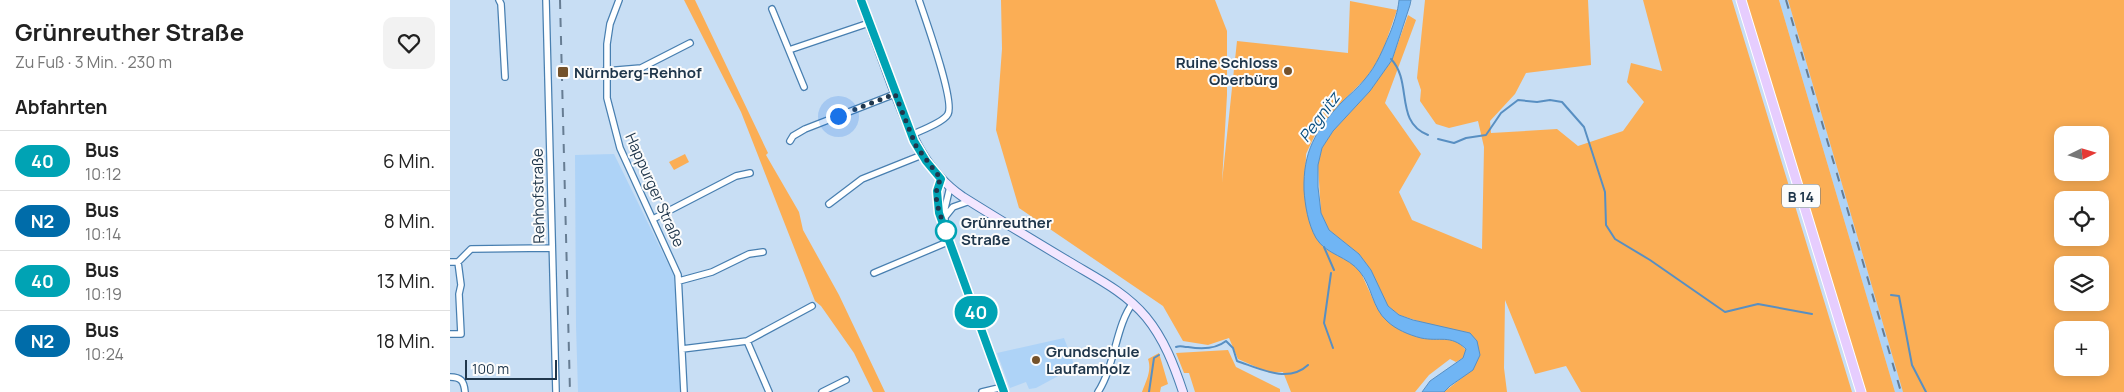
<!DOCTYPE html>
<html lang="de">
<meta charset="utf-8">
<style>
body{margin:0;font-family:Manrope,sans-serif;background:#f2f2f2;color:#222;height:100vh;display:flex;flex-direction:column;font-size:19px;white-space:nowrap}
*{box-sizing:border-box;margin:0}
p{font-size:16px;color:#767676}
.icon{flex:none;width:28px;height:28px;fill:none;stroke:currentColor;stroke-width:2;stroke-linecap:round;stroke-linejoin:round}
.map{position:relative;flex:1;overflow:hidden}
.drawer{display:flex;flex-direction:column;background:#fff;width:450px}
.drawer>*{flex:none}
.badge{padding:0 10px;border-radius:16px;font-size:18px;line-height:32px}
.needle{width:32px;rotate:85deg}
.buttons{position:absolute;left:1604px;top:126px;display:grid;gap:10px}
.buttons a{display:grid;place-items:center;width:55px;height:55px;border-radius:10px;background:#fff;box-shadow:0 2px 12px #0003;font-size:25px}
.scale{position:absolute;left:15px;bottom:12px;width:92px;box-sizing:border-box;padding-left:5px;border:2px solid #20374c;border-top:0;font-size:14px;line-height:18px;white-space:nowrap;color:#20374c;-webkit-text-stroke:4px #fcfcfc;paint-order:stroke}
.you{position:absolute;width:25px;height:25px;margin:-12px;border:4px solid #fff;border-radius:50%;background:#1a73e8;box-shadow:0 0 0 8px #1a73e833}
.map>.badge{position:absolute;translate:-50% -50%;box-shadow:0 0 0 2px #fff}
h2{padding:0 15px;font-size:19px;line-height:45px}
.round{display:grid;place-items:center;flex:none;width:52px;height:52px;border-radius:10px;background:#f2f2f2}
.summary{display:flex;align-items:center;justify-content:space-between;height:85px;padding:0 15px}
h1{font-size:24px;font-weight:700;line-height:38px}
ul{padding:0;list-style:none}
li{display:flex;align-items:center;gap:15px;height:60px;padding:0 15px;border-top:1px solid #e0e0e0}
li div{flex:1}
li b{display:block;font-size:19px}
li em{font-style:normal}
li .badge{min-width:55px;font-weight:700;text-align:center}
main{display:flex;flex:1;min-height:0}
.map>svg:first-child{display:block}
.built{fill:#aed3f7}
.green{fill:#fbae55;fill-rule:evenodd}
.water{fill:#70b5f4;stroke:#588fc2}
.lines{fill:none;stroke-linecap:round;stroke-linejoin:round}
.stream{stroke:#588fc2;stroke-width:2}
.street-casing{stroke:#487fb0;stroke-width:8}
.secondary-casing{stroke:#487fb0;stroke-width:10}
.primary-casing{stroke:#fff;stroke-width:11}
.street{stroke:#fff;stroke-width:5.5}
.secondary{stroke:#f3e6ff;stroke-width:8}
.primary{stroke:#e6cdfe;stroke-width:9}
.rail{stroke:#677d93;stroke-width:2;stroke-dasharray:9 9;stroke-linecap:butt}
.line-casing{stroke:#fff;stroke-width:11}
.line{stroke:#00a3b4;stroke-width:8}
.walk{stroke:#20374c;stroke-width:5;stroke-dasharray:0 9}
.poi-dot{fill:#75522b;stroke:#fcfcfc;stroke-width:2}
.stop-dot{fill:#fff;stroke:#00a3b4;stroke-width:2.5}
.labels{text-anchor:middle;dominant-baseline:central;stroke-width:4;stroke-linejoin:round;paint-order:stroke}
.shield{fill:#fcfcfc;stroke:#627281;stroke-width:1}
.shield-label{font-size:14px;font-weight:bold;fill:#20374c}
.poi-label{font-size:15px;font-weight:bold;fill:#20374c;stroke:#fcfcfc;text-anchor:start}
.street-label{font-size:15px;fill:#20374c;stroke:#fcfcfc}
.stop-label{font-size:15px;font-weight:bold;fill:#20374c;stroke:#fcfcfc;text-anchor:start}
.water-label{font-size:16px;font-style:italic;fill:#064c7e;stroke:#fcfcfc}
</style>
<main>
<section class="drawer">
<div class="summary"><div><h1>Grünreuther Straße</h1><p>Zu Fuß · 3 Min. · 230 m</p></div><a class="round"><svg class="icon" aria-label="heart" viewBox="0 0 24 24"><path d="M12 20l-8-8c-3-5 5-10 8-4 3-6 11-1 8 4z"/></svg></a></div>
<h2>Abfahrten</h2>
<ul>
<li><span class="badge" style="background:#00a3b4;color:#fff">40</span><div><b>Bus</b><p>10:12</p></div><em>6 Min.</em></li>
<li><span class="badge" style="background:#006ca9;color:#fff">N2</span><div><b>Bus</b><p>10:14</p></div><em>8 Min.</em></li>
<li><span class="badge" style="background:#00a3b4;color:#fff">40</span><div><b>Bus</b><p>10:19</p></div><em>13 Min.</em></li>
<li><span class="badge" style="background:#006ca9;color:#fff">N2</span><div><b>Bus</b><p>10:24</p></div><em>18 Min.</em></li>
</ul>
</section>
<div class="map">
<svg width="1674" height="392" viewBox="0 0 1674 392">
<rect width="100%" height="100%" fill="#c8def4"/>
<!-- built -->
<path class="built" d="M1329 0H1338L1453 392H1445Z
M164 154 224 276 231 392H128L126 326 125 155Z
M614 338 625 367 586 388 579 389 576 382 560 388 547 353Z"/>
<!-- green -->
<path class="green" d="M234 0H245L318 153 316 155 349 212 353 230 389 295 435 392H423L404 353 371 306 365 301 291 112Z
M551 0H765L777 31V95L772 182 787 41 898 53 900 1 947 10 931 56 916 78 892 102 864 137 856 154 855 197 859 218 866 237 874 248 903 264 911 273 927 308 971 338H996L1009 343 1016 350 1013 358 1006 362 1000 359 979 375 965 392H841L833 372 820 373 788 359 779 338 758 345 733 341 713 306 569 208 546 130 552 49Z
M975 0H1138L1141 65 1076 73 1065 94 1040 121 1041 133 1107 129 1128 146 1173 131 1194 102 1177 82 1181 63 1212 71 1193 0H1282L1402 392H1131L1116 366 1085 374 1055 300 1054 368 1057 392H994L1013 377 1020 333 984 326 949 315 937 305 921 270 909 254 879 230 871 213 868 165 872 148 883 131 920 91 942 60 958 15 966 20 935 103 971 154 949 192 962 220 1032 249 1034 147 1028 121 999 128 986 124 970 101 971 90 967 78Z
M1296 0H1329L1445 392H1416Z
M1338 0H1674V392H1453ZM1612 135H1650V172H1612ZM1612 200H1650V238H1612ZM1612 265H1650V302H1612ZM1612 330H1650V368H1612Z
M235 154 239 162 224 170 219 162Z
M778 350 786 367 830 389V392H745L739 373H734L726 353Z
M709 353 718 384 711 387 710 392H692C696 381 702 371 698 359Z"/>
<!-- water -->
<path class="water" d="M949 0H961L960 5 942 60 920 91 883 131 872 148 868 165V187L871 213 879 230 909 254 921 270 938 306 949 315 963 320 1020 333 1027 341 1030 355 1023 370 1000 386 994 392H972L980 381 1013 358 1016 349C1000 334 990 342 971 338 959 335 945 329 937 321 922 308 922 286 910 272 898 256 876 255 866 238 858 224 855 205 854 190 853 152 865 131 891 103 899 95 908 88 915 79 927 65 933 49 940 33 944 23 948 11 949 0Z"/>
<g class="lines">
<!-- stream -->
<path class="stream" d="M941 59C963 82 944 122 978 135
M988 139 1004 143 1016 138 1036 135 1051 113 1068 100 1087 102 1100 100 1112 102 1134 127 1155 192 1156 225 1165 239 1200 260 1275 312 1308 304 1362 314
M874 247 884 270
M881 273 874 323 883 348
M1441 295 1449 296 1462 365 1476 392
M726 347C731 345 732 347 738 347 750 349 766 349 776 341L783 348 787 361C808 368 838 384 858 365
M699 392 704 358 709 355"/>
<!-- street casing -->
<g class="street-casing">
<path id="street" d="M49 0 51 4 55 77
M96 0 106 392
M169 0 160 24 157 44V98L170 148 228 275 234 392
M322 9 354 87
M339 50 419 23
M155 71 191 68 240 43
M461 135C470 131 494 122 498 114 505 101 475 18 469 0
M340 141 343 136 355 129 445 94
M491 179 487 191 489 213 554 392
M379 204 412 179 472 155
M495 217 503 207 520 201
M203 219 286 176 300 173
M495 226V208L500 187
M0 262H8L21 249 101 248
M424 273 500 241
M229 281 262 272 299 254 313 252
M0 334H11L9 294 11 285 8 262
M297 341 319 392
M232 349 297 341 362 306
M0 377C11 377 14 381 15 392
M372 392 396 380
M532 392 553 387
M648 392C665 366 666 324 683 303"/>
</g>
<!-- secondary casing -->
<g class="secondary-casing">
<path id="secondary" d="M411 0C421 28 431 55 441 83 458 127 472 169 513 197 548 219 583 240 618 261 646 278 674 291 696 317 714 339 724 365 733 392"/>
</g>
<!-- primary casing -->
<g class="primary-casing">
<path id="primary" d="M1291 0 1411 392"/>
</g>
<!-- street -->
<use href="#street" class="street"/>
<!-- secondary -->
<use href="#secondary" class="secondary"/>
<!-- primary -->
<use href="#primary" class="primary"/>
<!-- rail -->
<path class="rail" d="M110 0 120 392
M1336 0 1451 392"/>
</g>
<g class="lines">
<!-- line casing -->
<g class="line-casing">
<path id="line" d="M411 0 464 141 476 161 491 179 487 191 489 213 554 392"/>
</g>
<!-- line -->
<use href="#line" class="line"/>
<!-- walk -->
<path class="walk" d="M388 116 445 94 466 146 491 179C480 196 491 215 496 231"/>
</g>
<!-- markers -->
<g class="poi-dot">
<circle cx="838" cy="71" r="5"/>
<rect x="107" y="66" width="12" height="12" rx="2.5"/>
<circle cx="586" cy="360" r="5"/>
</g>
<circle class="stop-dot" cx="496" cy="231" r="10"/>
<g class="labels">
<!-- shield labels -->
<rect class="shield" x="1332" y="184.5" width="38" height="23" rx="4"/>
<g class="shield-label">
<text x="1351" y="196">B 14</text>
</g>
<!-- poi labels -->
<g class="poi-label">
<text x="828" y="62" text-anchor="end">Ruine Schloss<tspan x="828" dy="17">Oberbürg</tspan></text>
<text x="124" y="72">Nürnberg-Rehhof</text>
<text x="596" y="351">Grundschule<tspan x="596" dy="17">Laufamholz</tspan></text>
</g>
<!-- street labels -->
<g class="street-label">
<text transform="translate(205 190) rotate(66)">Happurger Straße</text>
<text transform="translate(88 196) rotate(-91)">Rehhofstraße</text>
</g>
<!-- stop labels -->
<g class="stop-label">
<text x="511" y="222">Grünreuther<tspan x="511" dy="17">Straße</tspan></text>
</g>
<!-- water labels -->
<g class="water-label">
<text transform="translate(869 117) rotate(-54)">Pegnitz</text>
</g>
</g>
</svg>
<div class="buttons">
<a><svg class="needle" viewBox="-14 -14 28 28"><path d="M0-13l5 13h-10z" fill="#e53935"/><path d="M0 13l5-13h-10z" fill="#767676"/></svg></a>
<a><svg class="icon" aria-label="locate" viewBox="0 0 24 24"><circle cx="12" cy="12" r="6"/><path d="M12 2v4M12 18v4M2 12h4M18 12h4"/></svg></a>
<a><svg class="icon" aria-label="layers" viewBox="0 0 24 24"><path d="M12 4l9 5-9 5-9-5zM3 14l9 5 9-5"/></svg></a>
<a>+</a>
</div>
<div class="scale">100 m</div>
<div class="you" style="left:388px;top:116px"></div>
<b class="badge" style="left:526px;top:312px;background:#00a3b4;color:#fff">40</b>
</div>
</main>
